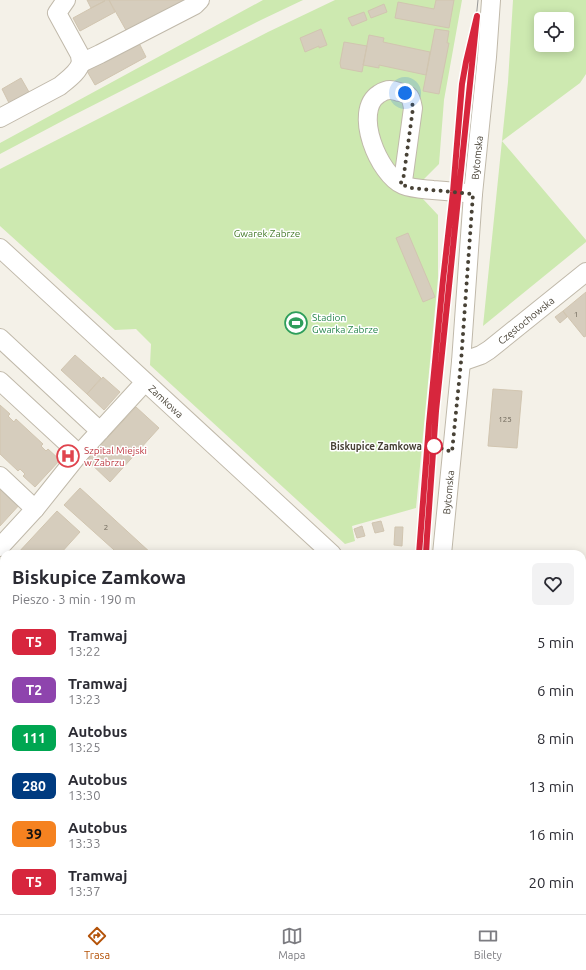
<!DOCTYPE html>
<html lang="pl">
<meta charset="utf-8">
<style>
body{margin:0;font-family:Ubuntu,sans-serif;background:#f2f2f3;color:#2b2b33;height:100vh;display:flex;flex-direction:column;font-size:15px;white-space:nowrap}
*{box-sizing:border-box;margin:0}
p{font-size:13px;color:#7c7c81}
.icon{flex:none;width:22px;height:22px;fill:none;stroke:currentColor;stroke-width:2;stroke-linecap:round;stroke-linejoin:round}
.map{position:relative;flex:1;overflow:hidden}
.side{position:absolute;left:0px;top:550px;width:586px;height:364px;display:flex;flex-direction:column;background:#fff;border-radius:12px 12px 0 0;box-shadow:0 2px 10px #0003}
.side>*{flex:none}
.badge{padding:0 8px;border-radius:6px;font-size:14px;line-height:26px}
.buttons{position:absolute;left:534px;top:12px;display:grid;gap:8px}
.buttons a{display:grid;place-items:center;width:40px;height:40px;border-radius:6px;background:#fff;box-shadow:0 2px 10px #0003;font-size:20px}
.you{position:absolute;width:20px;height:20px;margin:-10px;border:3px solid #fff;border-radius:50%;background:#1a73e8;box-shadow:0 0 0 6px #1a73e833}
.map>.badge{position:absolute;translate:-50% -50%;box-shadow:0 0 0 2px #fff}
.round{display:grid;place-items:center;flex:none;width:42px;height:42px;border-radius:6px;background:#f2f2f3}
.summary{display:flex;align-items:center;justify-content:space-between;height:68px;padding:0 12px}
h1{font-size:19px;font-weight:700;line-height:30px}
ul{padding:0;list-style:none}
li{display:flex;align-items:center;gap:12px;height:48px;padding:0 12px}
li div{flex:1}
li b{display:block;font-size:15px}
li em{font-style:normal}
li .badge{min-width:44px;font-weight:700;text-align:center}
.dock{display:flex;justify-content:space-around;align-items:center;height:56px;border-top:1px solid #e1e1e2;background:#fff;font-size:11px;color:#7c7c81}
.dock a{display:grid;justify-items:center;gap:2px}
.dock .current{color:#b45309}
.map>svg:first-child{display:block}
.green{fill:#cde9b0;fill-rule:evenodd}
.building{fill:#d6cdbd;stroke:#d1c5b0}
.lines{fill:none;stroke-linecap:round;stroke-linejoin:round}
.minor-casing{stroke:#c0b9aa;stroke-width:20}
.path{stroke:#c2b69b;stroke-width:2.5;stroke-dasharray:2 2;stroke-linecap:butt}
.minor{stroke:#fff;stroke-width:18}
.tram{stroke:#979797;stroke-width:1}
.line-casing{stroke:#fff;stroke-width:9}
.line{stroke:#d7263d;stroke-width:6}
.walk{stroke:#484236;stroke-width:4;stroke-dasharray:0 7.2}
.stop-dot{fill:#fff;stroke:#d7263d;stroke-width:2}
.labels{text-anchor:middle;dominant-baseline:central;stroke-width:3;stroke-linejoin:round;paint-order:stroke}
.number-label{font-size:8px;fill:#6c6558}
.street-label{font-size:10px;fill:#484236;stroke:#fff}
.park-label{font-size:10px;fill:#447a29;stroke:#fff}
.leisure-label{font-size:10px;fill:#27864d;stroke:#fff;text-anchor:start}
.stop-label{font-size:10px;font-weight:bold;fill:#484236;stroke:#fff;text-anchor:end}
.health-label{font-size:10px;fill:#be3a42;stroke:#fff;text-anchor:start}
</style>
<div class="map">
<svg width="586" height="914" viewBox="0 0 586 914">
<rect width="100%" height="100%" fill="#f4f1e8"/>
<!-- green -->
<path class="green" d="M263 0H303L261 20 68 118 0 154V143Z
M335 0H462L444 100 439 164 424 179 423 199 438 215V278L416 508 352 526 355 541 345 544 150 365 151 344 136 329 115 330 0 226V169L268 32Z
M513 0H586V74L580 83 502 141 586 240V242L483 326 508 82ZM541 19H567V45H541Z
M0 662 4 665V910H232L230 914H0Z
M278 910H313L312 914H277Z"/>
<!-- building -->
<path class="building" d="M87 0H104L105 1 91 8Z
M106 0H109L115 12 80 31 73 18Z
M109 0H187L127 32Z
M436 0H454L449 28 395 18 398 2 434 9Z
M384 4 387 12 371 18 368 11Z
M364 12 367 20 352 26 348 18Z
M321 29 327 45 319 48V46L305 52 300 38Z
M435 29 449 31 447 43H449L439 94 423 91Z
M369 35 384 38 383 42 430 52 426 75 379 65V68L363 65Z
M344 42 367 46 362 72 341 68 340 63Z
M139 43 146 57 95 85 87 71Z
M21 78 29 92 9 103 2 89Z
M408 233 435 297 423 302 396 238Z
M586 292V336L584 337 563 311Z
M563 311 567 317 560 323 555 317Z
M75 355 101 378 87 394 61 370Z
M103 377 120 392 104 410 87 394Z
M493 389 522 391 517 448 488 446Z
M0 405 10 414 8 416 14 422 16 419 43 444 41 446 46 451 48 449 60 460 35 487 23 476 25 474 20 469 18 471 0 454Z
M136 407 159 428 110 482 87 460Z
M0 484 21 503 0 526Z
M80 488 91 498 152 554H118L113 549 64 505Z
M57 511 80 532 60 554H17Z
M381 521 384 531 375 533 372 523Z
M362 526 365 536 357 538 354 529Z
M395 527H403L402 546 394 545Z
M4 568V614L0 618V572Z
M585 667 586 668V680L583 683 582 670Z
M586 778V810L582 814V781Z"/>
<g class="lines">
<!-- minor casing -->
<g class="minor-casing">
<g id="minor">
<path d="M81 63 100 54 195 5 200 0"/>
<path d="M0 118 60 86C67 80 79 72 81 62 81 60 80 58 80 55L57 13 66 0"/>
<path d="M400 183 403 180 404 174 413 108C411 97 410 94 399 92 396 91 393 90 390 90 385 90 382 92 379 94 352 111 379 175 403 185 413 189 424 189 433 190 447 191 460 192 473 194"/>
<path id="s1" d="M0 248 332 554"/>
<path d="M0 338 100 431"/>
<path id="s2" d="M461 362 481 355 489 350 586 272"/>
<path d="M0 381 79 454"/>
<path d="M0 476 35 509"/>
<path d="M0 547 35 509 79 454 145 382"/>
<path id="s3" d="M442 554 461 362 473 194 487 57 491 0"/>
<path d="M582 605 586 602"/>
<path d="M582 621 586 626"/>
<path d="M408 914 409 910"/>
</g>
</g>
<!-- path -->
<path class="path" d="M416 536H427"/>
<!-- minor -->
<use href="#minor" class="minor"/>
<!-- tram -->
<path class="tram" d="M419 554 425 466 443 280 453 192 462 84 466 62 469 49
M426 554 436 411 478 0
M404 914 405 910
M412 914 413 910"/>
</g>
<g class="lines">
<!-- line casing -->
<g class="line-casing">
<path id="line" d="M419 554 429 424 443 280 453 192 462 84 466 62 477 16 436 411 427 536 426 554"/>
</g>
<!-- line -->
<use href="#line" class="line"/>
<!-- walk -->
<path class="walk" d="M405 93C411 97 412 101 413 108L404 174 403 180 400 184 411 188 473 194 461 362 452 452 434 446"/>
</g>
<!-- icons -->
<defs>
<g id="stadium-ring" transform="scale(1.15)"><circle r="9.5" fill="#fff" stroke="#2e9e5b" stroke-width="1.5"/><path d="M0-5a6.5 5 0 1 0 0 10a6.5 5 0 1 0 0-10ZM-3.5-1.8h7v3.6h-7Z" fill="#2e9e5b"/></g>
<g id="hospital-ring" transform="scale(1.15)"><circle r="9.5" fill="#fff" stroke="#e0444e" stroke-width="1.5"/><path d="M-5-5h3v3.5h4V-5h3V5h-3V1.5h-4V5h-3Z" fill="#e0444e"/></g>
</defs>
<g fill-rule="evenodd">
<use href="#stadium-ring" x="296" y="323"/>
<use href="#hospital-ring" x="68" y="456"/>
</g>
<!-- markers -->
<circle class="stop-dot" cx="434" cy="446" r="8"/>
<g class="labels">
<!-- number labels -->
<g class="number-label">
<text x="576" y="314">1</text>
<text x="505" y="419">125</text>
<text x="106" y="527">2</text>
</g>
<!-- street labels -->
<g class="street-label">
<text stroke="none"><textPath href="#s3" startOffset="398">Bytomska</textPath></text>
<text stroke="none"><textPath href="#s2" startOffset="78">Częstochowska</textPath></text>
<text stroke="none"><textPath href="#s1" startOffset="226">Zamkowa</textPath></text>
<text stroke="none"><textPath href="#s3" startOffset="62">Bytomska</textPath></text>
</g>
<!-- park labels -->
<g class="park-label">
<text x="267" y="233">Gwarek Zabrze</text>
</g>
<!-- leisure labels -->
<g class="leisure-label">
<text x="312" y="317">Stadion<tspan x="312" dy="12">Gwarka Zabrze</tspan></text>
</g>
<!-- stop labels -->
<g class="stop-label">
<text x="422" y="446">Biskupice Zamkowa</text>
</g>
<!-- health labels -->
<g class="health-label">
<text x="84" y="450">Szpital Miejski<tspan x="84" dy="12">w Zabrzu</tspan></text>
</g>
</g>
</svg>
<div class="buttons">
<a><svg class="icon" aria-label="locate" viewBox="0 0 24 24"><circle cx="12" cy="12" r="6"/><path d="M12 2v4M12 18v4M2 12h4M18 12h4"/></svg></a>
</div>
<div class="you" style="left:405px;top:93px"></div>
<section class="side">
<div class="summary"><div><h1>Biskupice Zamkowa</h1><p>Pieszo · 3 min · 190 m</p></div><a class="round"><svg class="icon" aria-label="heart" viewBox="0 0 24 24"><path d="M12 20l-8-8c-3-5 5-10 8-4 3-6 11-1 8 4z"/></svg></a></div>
<ul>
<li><span class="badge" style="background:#d7263d;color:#fff">T5</span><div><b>Tramwaj</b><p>13:22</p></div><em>5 min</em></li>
<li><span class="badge" style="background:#8e44ad;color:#fff">T2</span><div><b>Tramwaj</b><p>13:23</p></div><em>6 min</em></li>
<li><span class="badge" style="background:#00a651;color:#fff">111</span><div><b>Autobus</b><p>13:25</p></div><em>8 min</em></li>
<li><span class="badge" style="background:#003b80;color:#fff">280</span><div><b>Autobus</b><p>13:30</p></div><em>13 min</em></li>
<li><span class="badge" style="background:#f58220;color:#111">39</span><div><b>Autobus</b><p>13:33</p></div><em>16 min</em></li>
<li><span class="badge" style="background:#d7263d;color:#fff">T5</span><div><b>Tramwaj</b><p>13:37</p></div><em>20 min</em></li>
</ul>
</section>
</div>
<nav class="dock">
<a class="current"><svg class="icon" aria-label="directions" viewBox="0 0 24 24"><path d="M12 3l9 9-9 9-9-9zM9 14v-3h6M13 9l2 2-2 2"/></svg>Trasa</a>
<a><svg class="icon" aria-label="map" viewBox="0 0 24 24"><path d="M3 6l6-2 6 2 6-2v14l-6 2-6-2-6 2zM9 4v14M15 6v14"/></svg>Mapa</a>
<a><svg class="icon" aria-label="tickets" viewBox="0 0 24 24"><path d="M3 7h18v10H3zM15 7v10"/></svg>Bilety</a>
</nav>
